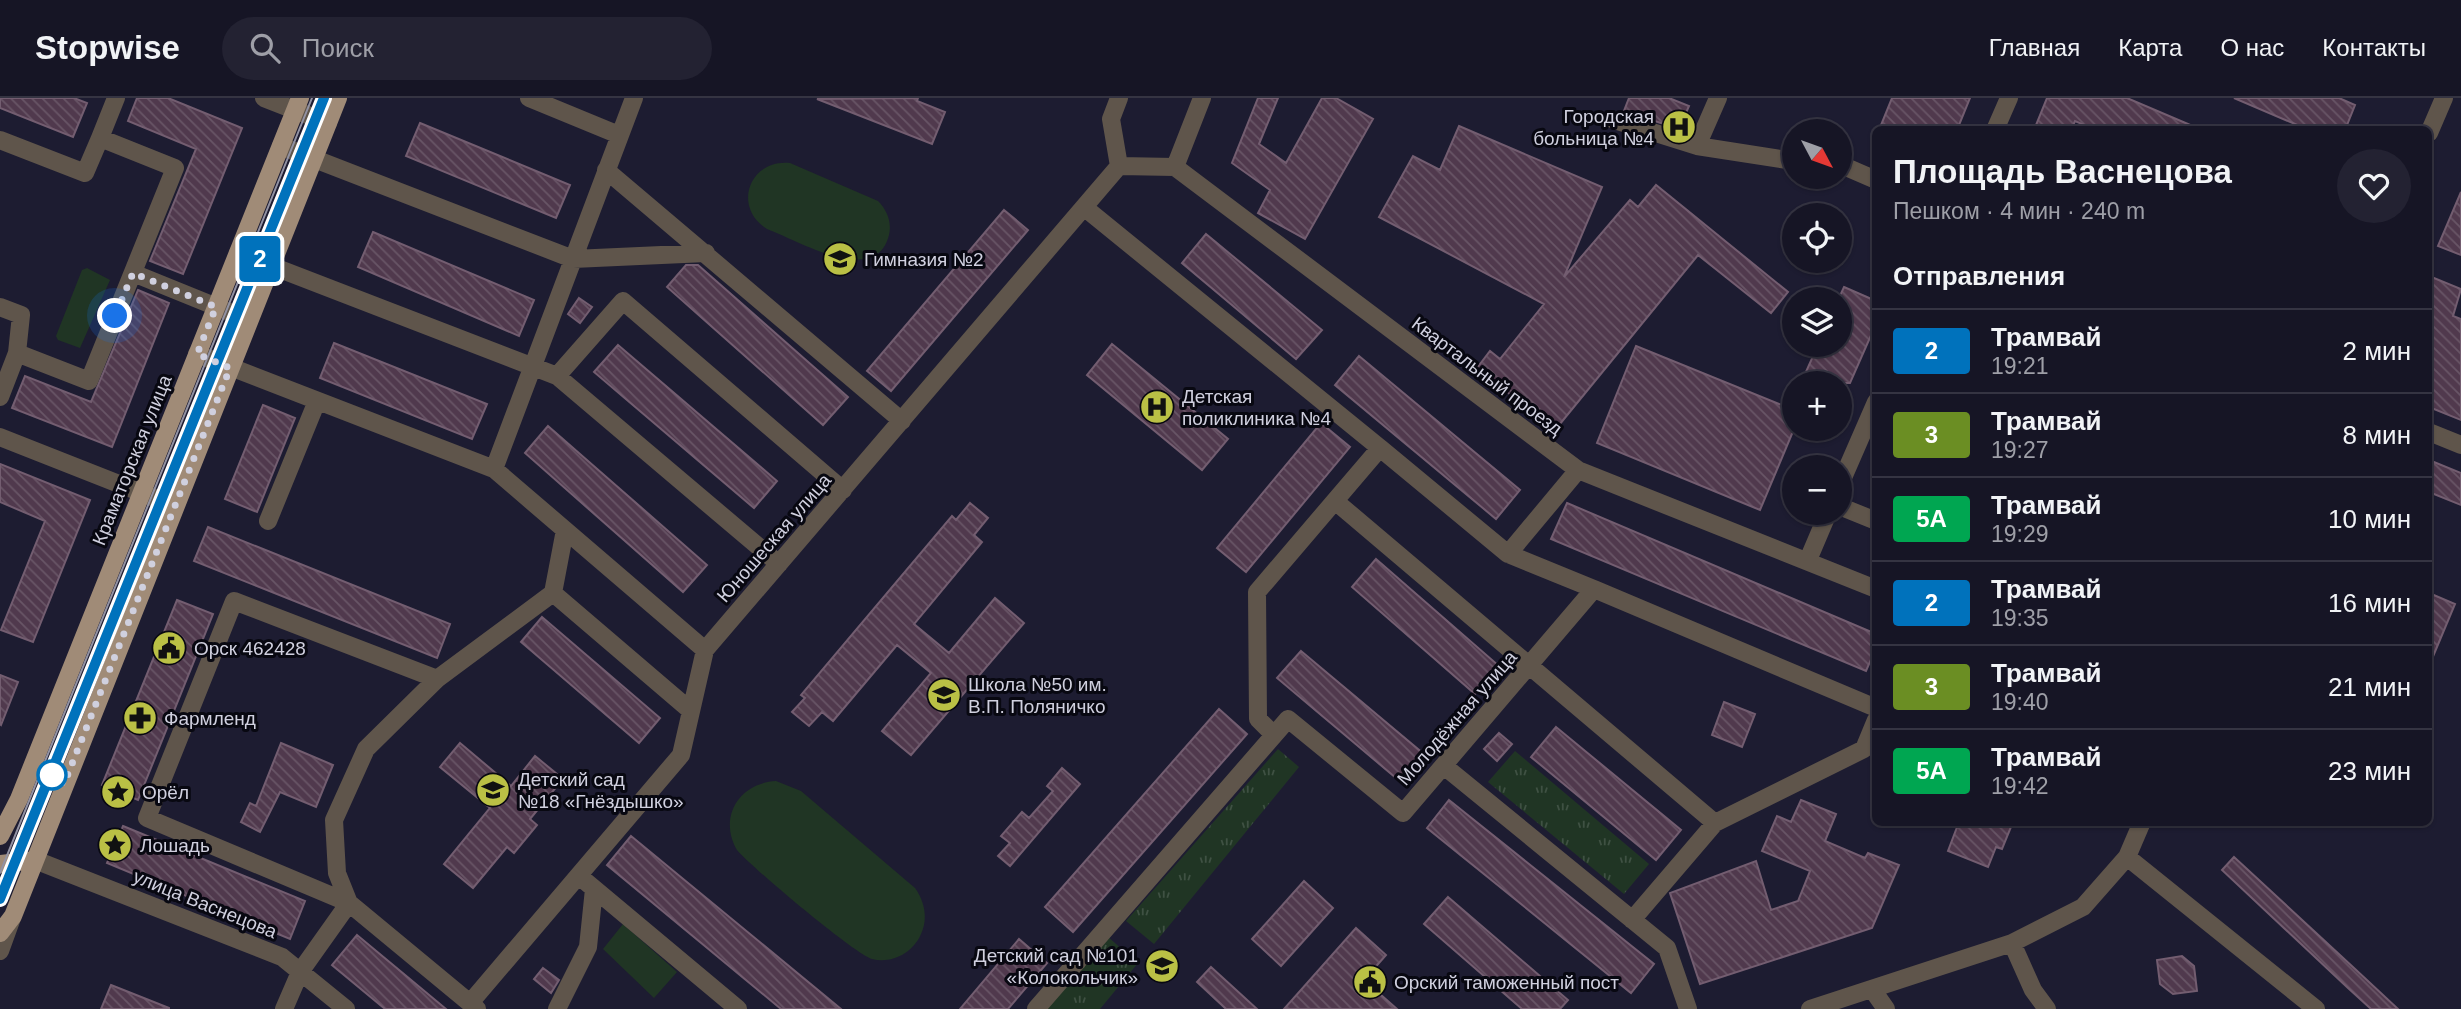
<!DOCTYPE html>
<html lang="ru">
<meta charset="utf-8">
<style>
body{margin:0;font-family:Arial,sans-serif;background:#232232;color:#f1f3f6;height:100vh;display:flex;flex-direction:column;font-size:26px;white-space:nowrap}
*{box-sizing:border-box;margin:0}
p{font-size:23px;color:#9e9fa7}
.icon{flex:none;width:38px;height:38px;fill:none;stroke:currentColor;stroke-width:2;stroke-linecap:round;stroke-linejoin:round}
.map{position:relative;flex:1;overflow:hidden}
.panel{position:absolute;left:1872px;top:28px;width:560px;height:700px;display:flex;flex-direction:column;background:#161525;border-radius:10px;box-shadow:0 2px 5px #0004,0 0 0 2px #353442}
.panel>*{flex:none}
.badge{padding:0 14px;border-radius:5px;font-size:24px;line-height:46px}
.needle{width:46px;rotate:131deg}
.fabs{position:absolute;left:1782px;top:21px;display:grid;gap:14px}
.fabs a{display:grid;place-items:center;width:70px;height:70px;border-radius:50%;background:#161525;box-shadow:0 2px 5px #0004,0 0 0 2px #353442;font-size:35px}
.you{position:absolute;width:35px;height:35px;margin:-18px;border:5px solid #fff;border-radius:50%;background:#1a73e8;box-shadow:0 0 0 10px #1a73e833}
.map>.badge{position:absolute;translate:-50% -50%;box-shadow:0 0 0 4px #fff}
h2{padding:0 21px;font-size:26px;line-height:63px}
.round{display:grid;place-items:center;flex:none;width:74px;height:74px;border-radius:37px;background:#232232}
.headline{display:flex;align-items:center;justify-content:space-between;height:119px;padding:0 21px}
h1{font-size:33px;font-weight:700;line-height:52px}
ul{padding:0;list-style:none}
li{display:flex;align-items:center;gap:21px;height:84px;padding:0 21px;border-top:2px solid #353442}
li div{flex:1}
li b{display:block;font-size:26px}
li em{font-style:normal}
li .badge{min-width:77px;font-weight:700;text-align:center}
header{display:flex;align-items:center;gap:42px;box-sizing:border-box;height:98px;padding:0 35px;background:#161525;border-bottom:2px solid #353442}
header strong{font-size:33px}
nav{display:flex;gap:38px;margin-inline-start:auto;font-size:24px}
.search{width:490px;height:63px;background:#232232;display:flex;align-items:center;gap:18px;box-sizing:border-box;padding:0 24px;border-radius:38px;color:#9e9fa7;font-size:26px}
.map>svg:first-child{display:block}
.park{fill:url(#park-tufts)}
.pitch{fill:#203524}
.building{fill:url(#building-back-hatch);stroke:#735d70;stroke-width:2}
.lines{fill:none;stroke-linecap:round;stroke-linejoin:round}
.minor{stroke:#5f554b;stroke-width:18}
.major{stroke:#a08b77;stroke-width:18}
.tram{stroke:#9292a3;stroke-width:2}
.line-casing{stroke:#fff;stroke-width:16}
.line{stroke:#0072bc;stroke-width:10}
.walk{stroke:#d0d0df;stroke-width:7;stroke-dasharray:0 12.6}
.stop-dot{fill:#fff;stroke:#0072bc;stroke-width:3.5}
.labels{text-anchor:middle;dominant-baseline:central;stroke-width:6;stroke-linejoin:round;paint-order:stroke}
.poi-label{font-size:19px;fill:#d0d0df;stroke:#080811;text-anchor:start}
.street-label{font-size:19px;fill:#d0d0df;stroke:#080811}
</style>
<header>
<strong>Stopwise</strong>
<div class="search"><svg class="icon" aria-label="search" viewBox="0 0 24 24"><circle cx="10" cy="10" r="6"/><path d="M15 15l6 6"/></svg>Поиск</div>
<nav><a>Главная</a><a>Карта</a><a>О нас</a><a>Контакты</a></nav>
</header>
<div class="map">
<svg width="2461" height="911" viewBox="0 0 2461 911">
<defs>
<pattern id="park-tufts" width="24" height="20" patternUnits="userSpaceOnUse" patternTransform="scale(1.75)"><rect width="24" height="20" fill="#203524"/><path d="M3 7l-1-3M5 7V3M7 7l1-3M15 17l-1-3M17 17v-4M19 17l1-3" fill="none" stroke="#3f5143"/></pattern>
<pattern id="building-back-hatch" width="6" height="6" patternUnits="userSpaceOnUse" patternTransform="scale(1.75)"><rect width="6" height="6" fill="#50394d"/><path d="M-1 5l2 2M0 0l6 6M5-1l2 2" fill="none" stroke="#685566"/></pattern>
</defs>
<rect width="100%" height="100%" fill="#1d1c31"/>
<!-- park -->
<path class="park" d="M1278 651 1299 669 1154 846 1126 823Z
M1515 653 1649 766 1624 796 1488 684Z
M1108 839 1138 865 1100 911H1047Z"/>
<!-- pitch -->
<path class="pitch" d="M790 65 878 103C887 112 892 124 889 137 876 190 797 142 767 131 732 109 749 61 790 65Z
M87 170 110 182 80 250 58 242 56 238 82 172Z
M776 683 801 693 915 790C925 804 928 821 921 836 913 855 892 866 872 861 856 857 751 769 737 752 718 719 739 685 776 683Z
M623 826 677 874 654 900 603 851Z"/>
<!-- building -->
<path class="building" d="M0 0H74L87 5 73 39 0 10Z
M137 0H168L242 30 183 176 150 163 196 51 128 23Z
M918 0 917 3 945 14 932 46 817 1Z
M1258 0H1278L1259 46 1286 65 1322 0H1336L1373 21 1305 141 1258 115 1270 92 1232 65Z
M1629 0H1669L1689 8 1679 31 1624 13Z
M1892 0H1970L1957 32H1879Z
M2047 0H2127L2202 32H2096L2075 23 2071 32H2034Z
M2234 0H2339L2355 7 2345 32H2309Z
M420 25 570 87 556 120 406 58Z
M1459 28 1602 89 1564 179 1630 102 1638 109 1656 87 1788 194 1771 215 1698 157 1555 332 1477 270 1490 253 1500 261 1544 206 1379 119 1413 58 1440 72Z
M2461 94V157L2438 148Z
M1004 112 1028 132 891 293 867 273Z
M373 134 534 202 519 238 358 169Z
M1206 136 1322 232 1296 261 1182 165Z
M686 167H698L848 299 823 327 667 189Z
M2429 178 2461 191 2453 218 2461 221V322L2429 309Z
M1844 189 1876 203V226L1850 285H1801L1818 247H1839V200Z
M138 192 169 205 112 349 12 310 25 278 91 304Z
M579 200 592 209 580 225 568 216Z
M334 245 487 306 472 341 320 280Z
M1112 246 1228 341 1202 372 1087 277Z
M618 247 777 383 754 410 594 274Z
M1636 248 1794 312V331L1760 412 1597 345Z
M1359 258 1520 392 1496 421 1335 287Z
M263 307 295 320 257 414 225 401Z
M1321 325 1350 349 1246 474 1217 450Z
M548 328 707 467 683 494 525 355Z
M2429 362 2461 375V407L2429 394Z
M0 366 90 402 33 544 1 532 45 423 0 404Z
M970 405 988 420 974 437 982 444 914 526 949 555 995 500 1024 525 911 657 882 633 931 575 897 547 833 623 822 614 809 628 792 614 805 600 801 597 952 418 956 422Z
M1567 405 1876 536V550L1866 573 1551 441Z
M208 429 450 526 437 560 194 463Z
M1376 461 1499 568 1475 596 1352 489Z
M2429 495 2455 506 2429 568Z
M177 502 213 516 138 702 102 687Z
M542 519 660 620 639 645 521 544Z
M1301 553 1425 657 1402 685 1277 580Z
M0 577 18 584 1 627 0 626Z
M1724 604 1755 616 1742 649 1712 637Z
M1219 611 1247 636 1073 834 1045 809Z
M1556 629 1681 732 1656 762 1531 659Z
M1499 635 1512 646 1497 663 1484 651Z
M281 645 333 667 316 709 280 694 260 734 241 724 250 705 256 708Z
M460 645 511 688 535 658 563 681 530 721 537 727 514 755 507 749 473 790 444 766 490 710 440 669Z
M1062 670 1080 686 1010 768 998 758 1010 745 1001 738 1022 714 1029 720 1053 693 1047 688Z
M1449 702 1654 866 1631 895 1427 730Z
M1801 702 1836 716 1825 743 1865 760 1868 755 1899 767 1872 830 1700 886 1670 795 1756 763 1771 812 1798 803 1810 773 1762 753 1777 718 1791 724Z
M1959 724H2013L2002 751 1996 749 1988 769 1948 753Z
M123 728 305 803 290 841 107 765Z
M631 738 841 911H781L607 767Z
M2234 759 2354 870 2398 911H2371L2348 890 2222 772Z
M1304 783 1333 810 1281 868 1252 841Z
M1448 799 1568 902 1560 911H1522L1424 826Z
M1356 830 1386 857 1364 882 1397 911H1284Z
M357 837 446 911H385L332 867Z
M1019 841 1047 865 1008 911H960Z
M2182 858 2194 868 2197 893 2173 896 2160 886 2157 862Z
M1211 869 1257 911H1226L1197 884Z
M543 870 559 882 551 895 534 881Z
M111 887 169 910V911H101Z"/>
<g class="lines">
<!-- minor -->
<path class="minor" d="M264 0 328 25
M529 0 619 37
M1119 0 1111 21 1119 68
M1202 0 1175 69 1578 372 1876 491
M1614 22 1697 48 1794 63
M1995 32 2009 0
M2429 35 2444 0
M0 42 85 75 100 40
M281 48 573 161 706 155
M1697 48 1718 0
M1839 66 1876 82
M1119 68 1175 69
M606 72 902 323
M1085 110 1380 350
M238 155 557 278 779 466
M133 175 249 222
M0 209 21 217 17 255 0 299
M17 255 89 283 175 70 100 40 116 0
M197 256 494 371 705 552
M557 278 623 203 843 392
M2429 334 2461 347
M0 339 175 408
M494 371 634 0
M1839 389 1876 304
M1335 403 1715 725
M1839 408 1876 423
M268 423 317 303
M565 432 553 495 691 613
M1808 462 1828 415
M1594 491 1876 610
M1274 637 1258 621 1257 494 1380 350 1508 456
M1444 668 1667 850 1688 911
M2127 759 2316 911
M35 762 282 859 346 911
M579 778 738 911
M1632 822 1715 725 1864 651 1876 622
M2012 845 2033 892 2047 911
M0 853 12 820
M1872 891 1886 911
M470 905 681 657 705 552 1119 68
M284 911 300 874 349 805 337 775 334 722 366 651 437 581
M477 911 349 805 147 720 234 503 437 581 553 495
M557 911 588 849 594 791
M1036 911 1288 621 1403 715 1594 491 1508 456 1578 372
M1810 911 2012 845 2083 809 2127 759 2142 724"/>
<!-- major -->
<path class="major" d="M0 738 19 701 300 0
M0 766 35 762
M0 835 13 818 338 0"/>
<!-- tram -->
<path class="tram" d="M0 775 312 0
M0 801 324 0"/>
</g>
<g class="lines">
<!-- line casing -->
<g class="line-casing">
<path id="line" d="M0 801 324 0"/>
</g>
<!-- line -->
<use href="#line" class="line"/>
<!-- walk -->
<path class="walk" d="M52 677 64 686 230 270 197 256 216 209 133 175 115 218"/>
</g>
<!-- icons -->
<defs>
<g id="hospital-disc" transform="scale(1.75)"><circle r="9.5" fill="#bac045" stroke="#080811"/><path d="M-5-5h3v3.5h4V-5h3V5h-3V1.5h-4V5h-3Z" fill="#111"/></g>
<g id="school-disc" transform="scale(1.75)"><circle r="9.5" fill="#bac045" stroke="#080811"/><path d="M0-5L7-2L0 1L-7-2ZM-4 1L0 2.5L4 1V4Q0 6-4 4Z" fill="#111"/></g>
<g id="civic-disc" transform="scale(1.75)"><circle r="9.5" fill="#bac045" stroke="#080811"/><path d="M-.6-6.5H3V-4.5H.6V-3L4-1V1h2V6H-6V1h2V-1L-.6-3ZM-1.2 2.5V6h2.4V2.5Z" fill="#111"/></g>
<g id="pharmacy-disc" transform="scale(1.75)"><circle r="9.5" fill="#bac045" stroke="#080811"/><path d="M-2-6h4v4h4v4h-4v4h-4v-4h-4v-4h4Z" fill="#111"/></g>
<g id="sight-disc" transform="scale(1.75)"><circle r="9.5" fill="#bac045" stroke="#080811"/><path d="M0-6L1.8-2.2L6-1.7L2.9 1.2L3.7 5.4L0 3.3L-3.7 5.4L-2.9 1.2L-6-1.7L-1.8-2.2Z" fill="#111"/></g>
</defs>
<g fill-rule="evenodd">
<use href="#hospital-disc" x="1679" y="29"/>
<use href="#school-disc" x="840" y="161"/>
<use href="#hospital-disc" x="1157" y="309"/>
<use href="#civic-disc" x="169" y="550"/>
<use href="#school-disc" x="944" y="597"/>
<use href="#pharmacy-disc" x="140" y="620"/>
<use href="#school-disc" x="493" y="692"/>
<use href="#sight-disc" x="118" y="694"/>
<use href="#sight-disc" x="115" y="747"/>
<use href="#school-disc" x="1162" y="868"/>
<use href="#civic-disc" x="1370" y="884"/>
</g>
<!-- markers -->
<circle class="stop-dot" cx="52" cy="677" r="14"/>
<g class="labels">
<!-- poi labels -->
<g class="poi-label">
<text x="1654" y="18" text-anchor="end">Городская<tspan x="1654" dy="22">больница №4</tspan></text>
<text x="864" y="161">Гимназия №2</text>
<text x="1182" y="298">Детская<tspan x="1182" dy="22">поликлиника №4</tspan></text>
<text x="194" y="550">Орск 462428</text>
<text x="968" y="586">Школа №50 им.<tspan x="968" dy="22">В.П. Поляничко</tspan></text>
<text x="164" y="620">Фармленд</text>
<text x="518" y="681">Детский сад<tspan x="518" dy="22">№18 «Гнёздышко»</tspan></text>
<text x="142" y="694">Орёл</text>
<text x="140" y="747">Лошадь</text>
<text x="1138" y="857" text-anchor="end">Детский сад №101<tspan x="1138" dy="22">«Колокольчик»</tspan></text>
<text x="1394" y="884">Орский таможенный пост</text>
</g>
<!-- street labels -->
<g class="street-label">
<text transform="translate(1487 278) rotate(37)">Квартальный проезд</text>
<text transform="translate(132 362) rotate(-68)">Краматорская улица</text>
<text transform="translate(774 440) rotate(-49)">Юношеская улица</text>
<text transform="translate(1457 620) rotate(-49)">Молодёжная улица</text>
<text transform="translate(205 806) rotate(22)">улица Васнецова</text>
</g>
</g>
</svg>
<div class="fabs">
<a><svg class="needle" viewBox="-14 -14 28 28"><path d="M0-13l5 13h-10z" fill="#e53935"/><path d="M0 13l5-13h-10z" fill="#9e9fa7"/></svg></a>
<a><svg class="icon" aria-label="locate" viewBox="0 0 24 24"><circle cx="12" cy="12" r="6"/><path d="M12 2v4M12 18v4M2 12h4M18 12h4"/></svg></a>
<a><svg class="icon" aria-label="layers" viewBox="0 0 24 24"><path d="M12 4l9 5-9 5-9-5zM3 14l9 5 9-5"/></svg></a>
<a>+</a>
<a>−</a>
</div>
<div class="you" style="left:115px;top:218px"></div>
<b class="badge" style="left:260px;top:161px;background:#0072bc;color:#fff">2</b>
<section class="panel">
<div class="headline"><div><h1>Площадь Васнецова</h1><p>Пешком · 4 мин · 240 m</p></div><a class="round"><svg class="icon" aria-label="heart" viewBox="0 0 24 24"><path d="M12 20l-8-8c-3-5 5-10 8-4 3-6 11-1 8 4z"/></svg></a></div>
<h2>Отправления</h2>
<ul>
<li><span class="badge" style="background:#0072bc;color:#fff">2</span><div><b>Трамвай</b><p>19:21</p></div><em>2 мин</em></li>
<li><span class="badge" style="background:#6b8e23;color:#fff">3</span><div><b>Трамвай</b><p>19:27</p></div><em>8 мин</em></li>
<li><span class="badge" style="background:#00a651;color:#fff">5А</span><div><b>Трамвай</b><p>19:29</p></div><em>10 мин</em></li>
<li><span class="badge" style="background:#0072bc;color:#fff">2</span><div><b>Трамвай</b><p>19:35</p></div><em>16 мин</em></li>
<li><span class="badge" style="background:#6b8e23;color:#fff">3</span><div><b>Трамвай</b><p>19:40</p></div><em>21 мин</em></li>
<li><span class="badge" style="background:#00a651;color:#fff">5А</span><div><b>Трамвай</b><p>19:42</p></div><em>23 мин</em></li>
</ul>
</section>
</div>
